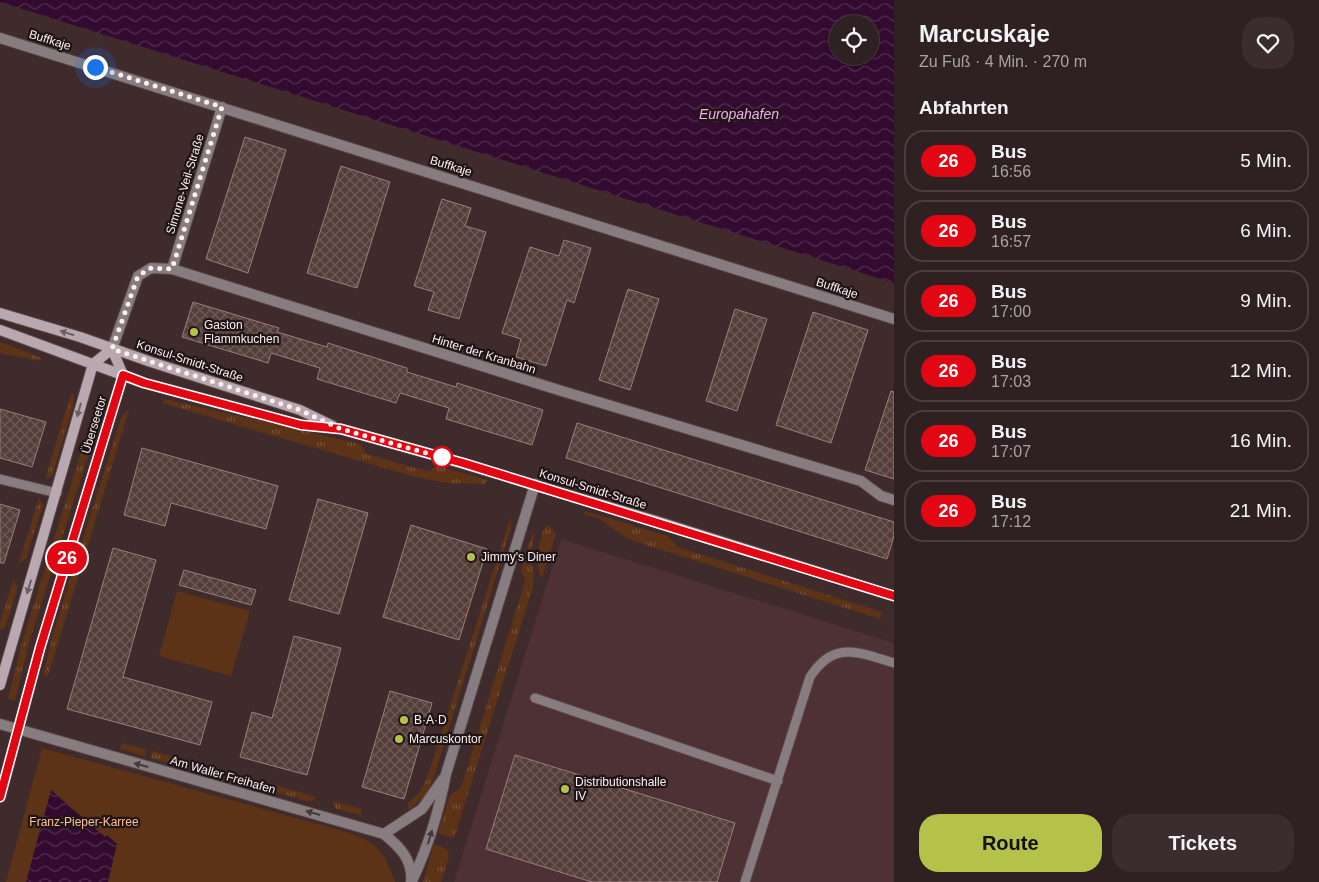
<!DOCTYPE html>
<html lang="de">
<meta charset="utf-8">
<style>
body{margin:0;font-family:Arial,sans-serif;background:#3b2d2e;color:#f1f3f6;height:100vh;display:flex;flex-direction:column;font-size:19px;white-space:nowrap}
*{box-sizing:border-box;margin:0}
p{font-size:16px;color:#a7a3a5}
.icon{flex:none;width:28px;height:28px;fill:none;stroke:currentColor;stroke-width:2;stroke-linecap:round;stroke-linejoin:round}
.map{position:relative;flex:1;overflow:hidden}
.drawer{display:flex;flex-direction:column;background:#2f2021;width:425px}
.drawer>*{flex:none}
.badge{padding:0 10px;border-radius:16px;font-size:18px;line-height:32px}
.tools{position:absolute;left:829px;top:15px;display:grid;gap:10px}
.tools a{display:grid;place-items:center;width:50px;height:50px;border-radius:50%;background:#2f2021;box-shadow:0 1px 4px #0004,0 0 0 1px #4a3e3f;font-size:25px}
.you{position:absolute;width:25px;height:25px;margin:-12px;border:4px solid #fff;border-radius:50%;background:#1a73e8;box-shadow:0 0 0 8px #1a73e833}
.map>.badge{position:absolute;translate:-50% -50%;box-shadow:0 0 0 2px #fff}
h2{padding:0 25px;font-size:19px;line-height:45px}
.round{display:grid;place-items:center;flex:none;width:52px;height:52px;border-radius:20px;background:#3b2d2e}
.headline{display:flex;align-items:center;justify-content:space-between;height:85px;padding:0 25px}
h1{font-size:24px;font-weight:600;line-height:38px}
.button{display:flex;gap:10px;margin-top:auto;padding:10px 25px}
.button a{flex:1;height:58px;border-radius:20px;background:#b5c249;color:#111;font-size:20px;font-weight:600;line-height:58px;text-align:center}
.button a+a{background:#3b2d2e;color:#f1f3f6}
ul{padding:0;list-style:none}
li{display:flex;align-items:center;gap:15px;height:62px;margin:0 10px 8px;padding:0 15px;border:2px solid #4a3e3f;border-radius:20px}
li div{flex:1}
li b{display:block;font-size:19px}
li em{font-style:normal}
li .badge{min-width:55px;font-weight:700;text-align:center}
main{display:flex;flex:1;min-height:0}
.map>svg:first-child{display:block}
.built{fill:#4d3134}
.grass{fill:url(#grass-tufts)}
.park{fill:#5d3317}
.water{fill:url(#water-waves);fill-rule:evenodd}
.building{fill:url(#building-cross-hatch);stroke:#987f7a}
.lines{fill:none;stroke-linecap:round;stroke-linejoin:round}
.lane-casing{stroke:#5a4647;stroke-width:11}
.street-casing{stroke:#5a4647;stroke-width:12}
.secondary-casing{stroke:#5a4647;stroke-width:12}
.lane{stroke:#877d81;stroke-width:9}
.street{stroke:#877d81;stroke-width:10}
.secondary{stroke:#b9a8af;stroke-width:10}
.oneway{fill:#6c5e62}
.oneway2{fill:#43393b}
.line-casing{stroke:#fff;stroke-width:11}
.line{stroke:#e30613;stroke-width:8}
.walk{stroke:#feeff0;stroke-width:5;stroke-dasharray:0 9}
.poi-dot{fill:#b5c249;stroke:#1f1516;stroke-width:2}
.stop-dot{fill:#fff;stroke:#e30613;stroke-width:2.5}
.labels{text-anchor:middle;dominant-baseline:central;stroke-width:4.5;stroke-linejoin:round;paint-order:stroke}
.street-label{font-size:12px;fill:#feeff0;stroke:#1f1516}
.poi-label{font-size:12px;fill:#feeff0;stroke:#1f1516;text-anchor:start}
.park-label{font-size:12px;fill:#ffbf98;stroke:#1f1516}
.water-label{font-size:14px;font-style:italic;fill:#f1adeb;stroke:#1f1516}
</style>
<main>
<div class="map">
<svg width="894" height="882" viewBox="0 0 894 882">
<defs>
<pattern id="grass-tufts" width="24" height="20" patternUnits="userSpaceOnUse" patternTransform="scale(1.25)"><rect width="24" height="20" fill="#5d3317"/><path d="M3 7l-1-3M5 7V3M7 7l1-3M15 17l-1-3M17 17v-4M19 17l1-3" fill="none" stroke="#755139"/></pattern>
<pattern id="water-waves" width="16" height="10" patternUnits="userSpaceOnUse" patternTransform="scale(1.25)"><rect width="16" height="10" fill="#330b31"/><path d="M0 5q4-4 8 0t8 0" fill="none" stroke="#522f4f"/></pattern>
<pattern id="building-cross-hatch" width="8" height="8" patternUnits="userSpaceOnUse" patternTransform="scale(1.25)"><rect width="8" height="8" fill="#543e3a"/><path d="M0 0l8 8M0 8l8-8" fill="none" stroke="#6e5a57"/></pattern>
</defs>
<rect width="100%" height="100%" fill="#3f2a2c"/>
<!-- built -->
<path class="built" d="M561 539 894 643V882H454Z"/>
<!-- grass -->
<path class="grass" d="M0 343 5 344 42 358 40 361 0 353Z
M71 394H74L73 407 52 476 45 479Z
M164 399 361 444 366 454 427 471 438 466 487 480 485 484 448 483 415 477 162 403Z
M97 400 105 402 29 643 15 701 8 699 22 642Z
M129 410 48 676 43 675 53 634 120 421 124 413Z
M39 498 43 505 26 559 19 563Z
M585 511 668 536 677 547 882 612 880 619 649 546 625 537 598 518 584 514Z
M511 516V528L433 780 424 797 408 810V803L419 793 427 778Z
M546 525 551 527 556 534 542 578C533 564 539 540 546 525Z
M532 534 535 535C528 552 535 569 533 587L454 838 438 833 450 795 461 788 525 581 521 570Z
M13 580 18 587 5 628 0 630V623Z
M122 743 147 750 145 756 120 749Z
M152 751 207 766 199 771 151 758Z
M222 770 317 797 310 802 226 778Z
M332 801 362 809 361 815 336 809Z
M434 844 447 849 449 856 441 882H423Z"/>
<!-- park -->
<path class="park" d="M177 591 250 611 231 676 159 656Z
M42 748 347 832C378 843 384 850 395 882H6Z"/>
<!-- water -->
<path class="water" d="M0 0H894V283L0 2ZM838 24H870V56H838Z
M51 790 105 837 107 835 117 844 108 882H26Z"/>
<!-- building -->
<path class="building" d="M245 137 286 150 248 273 206 259Z
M341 166 390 182 357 288 307 273Z
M442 199 471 208 465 226 486 232 459 319 428 310 434 292 414 286Z
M564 240 591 248 574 303 567 300 546 366 516 357 521 339 502 333 530 247 559 256Z
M628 289 659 299 630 390 599 380Z
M193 302 279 328 277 332 327 347 328 343 407 368V372L456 387 457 383 543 410 532 445 446 419 449 408 400 393 396 403 317 379 320 368 271 353 268 363 182 337Z
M735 309 767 319 737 411 706 401Z
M813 312 868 330 831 443 776 425Z
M891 391 894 392V479L865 470Z
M0 409 46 422 32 467 0 458Z
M577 423 894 522V536L887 559 566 458Z
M142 448 278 486 266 529 171 503 165 526 124 515Z
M318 499 368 513 339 614 289 600Z
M0 504 20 510 4 563H0Z
M411 525 487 549 459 640 383 617Z
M113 548 156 560 123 677 212 702 200 745 67 709Z
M184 570 256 590 251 605 179 585Z
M294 636 341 648 307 775 240 757 252 712 272 718Z
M390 691 432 703 404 799 362 787Z
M515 755 735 823 717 882H592L486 849Z"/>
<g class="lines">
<!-- lane casing -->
<g class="lane-casing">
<path id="lane" d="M0 479 57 493
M535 698 778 781
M745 882 810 677C834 640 858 652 894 663"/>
</g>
<!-- street casing -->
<g class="street-casing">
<path id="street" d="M0 38 894 319
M172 269 222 107
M112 349 138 276 151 268 172 269 565 392 861 481 881 496 894 500
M0 724 384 834C400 847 413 860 411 882
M384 834 422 809 443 779
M412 881C428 847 439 811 446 774L535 484"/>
</g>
<!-- secondary casing -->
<g class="secondary-casing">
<path id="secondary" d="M0 313 80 337 151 362 300 410 333 426
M0 330 144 383 301 425 341 429 444 458 656 521 894 596
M0 685 93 364 112 349
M0 797 40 648 123 375 112 349"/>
</g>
<!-- lane -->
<use href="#lane" class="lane"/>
<!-- street -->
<use href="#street" class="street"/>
<!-- secondary -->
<use href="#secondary" class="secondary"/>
</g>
<!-- one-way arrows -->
<defs><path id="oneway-solid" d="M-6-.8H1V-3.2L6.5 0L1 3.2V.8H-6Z" transform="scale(1.25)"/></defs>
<g class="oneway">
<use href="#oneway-solid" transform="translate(67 333) rotate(-163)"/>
<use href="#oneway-solid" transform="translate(79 410) rotate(106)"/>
<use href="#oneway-solid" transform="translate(29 587) rotate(107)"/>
</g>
<g class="oneway2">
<use href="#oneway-solid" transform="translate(141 765) rotate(-165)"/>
<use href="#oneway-solid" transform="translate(313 813) rotate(-164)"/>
<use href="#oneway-solid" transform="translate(430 837) rotate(-73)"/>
</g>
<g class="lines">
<!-- line casing -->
<g class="line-casing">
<path id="line" d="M0 797 40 648 123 375 144 383 301 425 341 429 463 463 894 596"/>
</g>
<!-- line -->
<use href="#line" class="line"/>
<!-- walk -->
<path class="walk" d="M95 67 222 107 172 269 151 268 138 276 112 349 300 410 341 429 444 458 442 457"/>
</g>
<!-- markers -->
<g class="poi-dot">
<circle cx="194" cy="332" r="5"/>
<circle cx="471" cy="557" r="5"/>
<circle cx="404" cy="720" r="5"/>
<circle cx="399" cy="739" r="5"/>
<circle cx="565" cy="789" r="5"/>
</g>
<circle class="stop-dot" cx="442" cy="457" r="10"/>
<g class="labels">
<!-- street labels -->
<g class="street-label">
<text transform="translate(50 40) rotate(17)">Buffkaje</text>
<text transform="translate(451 166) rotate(17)">Buffkaje</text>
<text transform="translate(185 184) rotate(-73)">Simone-Veil-Straße</text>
<text transform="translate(837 288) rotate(18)">Buffkaje</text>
<text transform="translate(484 354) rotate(17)">Hinter der Kranbahn</text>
<text transform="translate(190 361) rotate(18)">Konsul-Smidt-Straße</text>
<text transform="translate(94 425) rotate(-73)">Überseetor</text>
<text transform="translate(593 489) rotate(17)">Konsul-Smidt-Straße</text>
<text transform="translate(223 775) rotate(16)">Am Waller Freihafen</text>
</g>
<!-- poi labels -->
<g class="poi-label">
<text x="204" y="325">Gaston<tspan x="204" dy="14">Flammkuchen</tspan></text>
<text x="481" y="557">Jimmy's Diner</text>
<text x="414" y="720">B·A·D</text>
<text x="409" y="739">Marcuskontor</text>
<text x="575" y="782">Distributionshalle<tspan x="575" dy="14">IV</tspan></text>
</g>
<!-- park labels -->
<g class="park-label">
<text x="84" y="822">Franz-Pieper-Karree</text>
</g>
<!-- water labels -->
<g class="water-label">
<text x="739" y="114">Europahafen</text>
</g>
</g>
</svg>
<div class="tools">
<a><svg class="icon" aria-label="locate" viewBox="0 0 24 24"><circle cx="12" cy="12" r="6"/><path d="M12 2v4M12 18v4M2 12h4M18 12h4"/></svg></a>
</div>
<div class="you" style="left:95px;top:67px"></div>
<b class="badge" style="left:67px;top:558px;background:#e30613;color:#fff">26</b>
</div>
<section class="drawer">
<div class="headline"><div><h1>Marcuskaje</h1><p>Zu Fuß · 4 Min. · 270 m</p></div><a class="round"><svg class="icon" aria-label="heart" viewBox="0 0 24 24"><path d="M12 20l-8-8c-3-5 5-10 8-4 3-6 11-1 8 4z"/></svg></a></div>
<h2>Abfahrten</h2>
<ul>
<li><span class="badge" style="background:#e30613;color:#fff">26</span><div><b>Bus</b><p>16:56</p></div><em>5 Min.</em></li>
<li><span class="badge" style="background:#e30613;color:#fff">26</span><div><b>Bus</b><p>16:57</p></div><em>6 Min.</em></li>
<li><span class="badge" style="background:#e30613;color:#fff">26</span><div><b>Bus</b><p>17:00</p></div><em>9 Min.</em></li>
<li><span class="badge" style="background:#e30613;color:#fff">26</span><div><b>Bus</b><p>17:03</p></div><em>12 Min.</em></li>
<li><span class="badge" style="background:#e30613;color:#fff">26</span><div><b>Bus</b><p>17:07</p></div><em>16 Min.</em></li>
<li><span class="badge" style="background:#e30613;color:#fff">26</span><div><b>Bus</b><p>17:12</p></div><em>21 Min.</em></li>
</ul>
<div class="button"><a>Route</a><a>Tickets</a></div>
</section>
</main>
